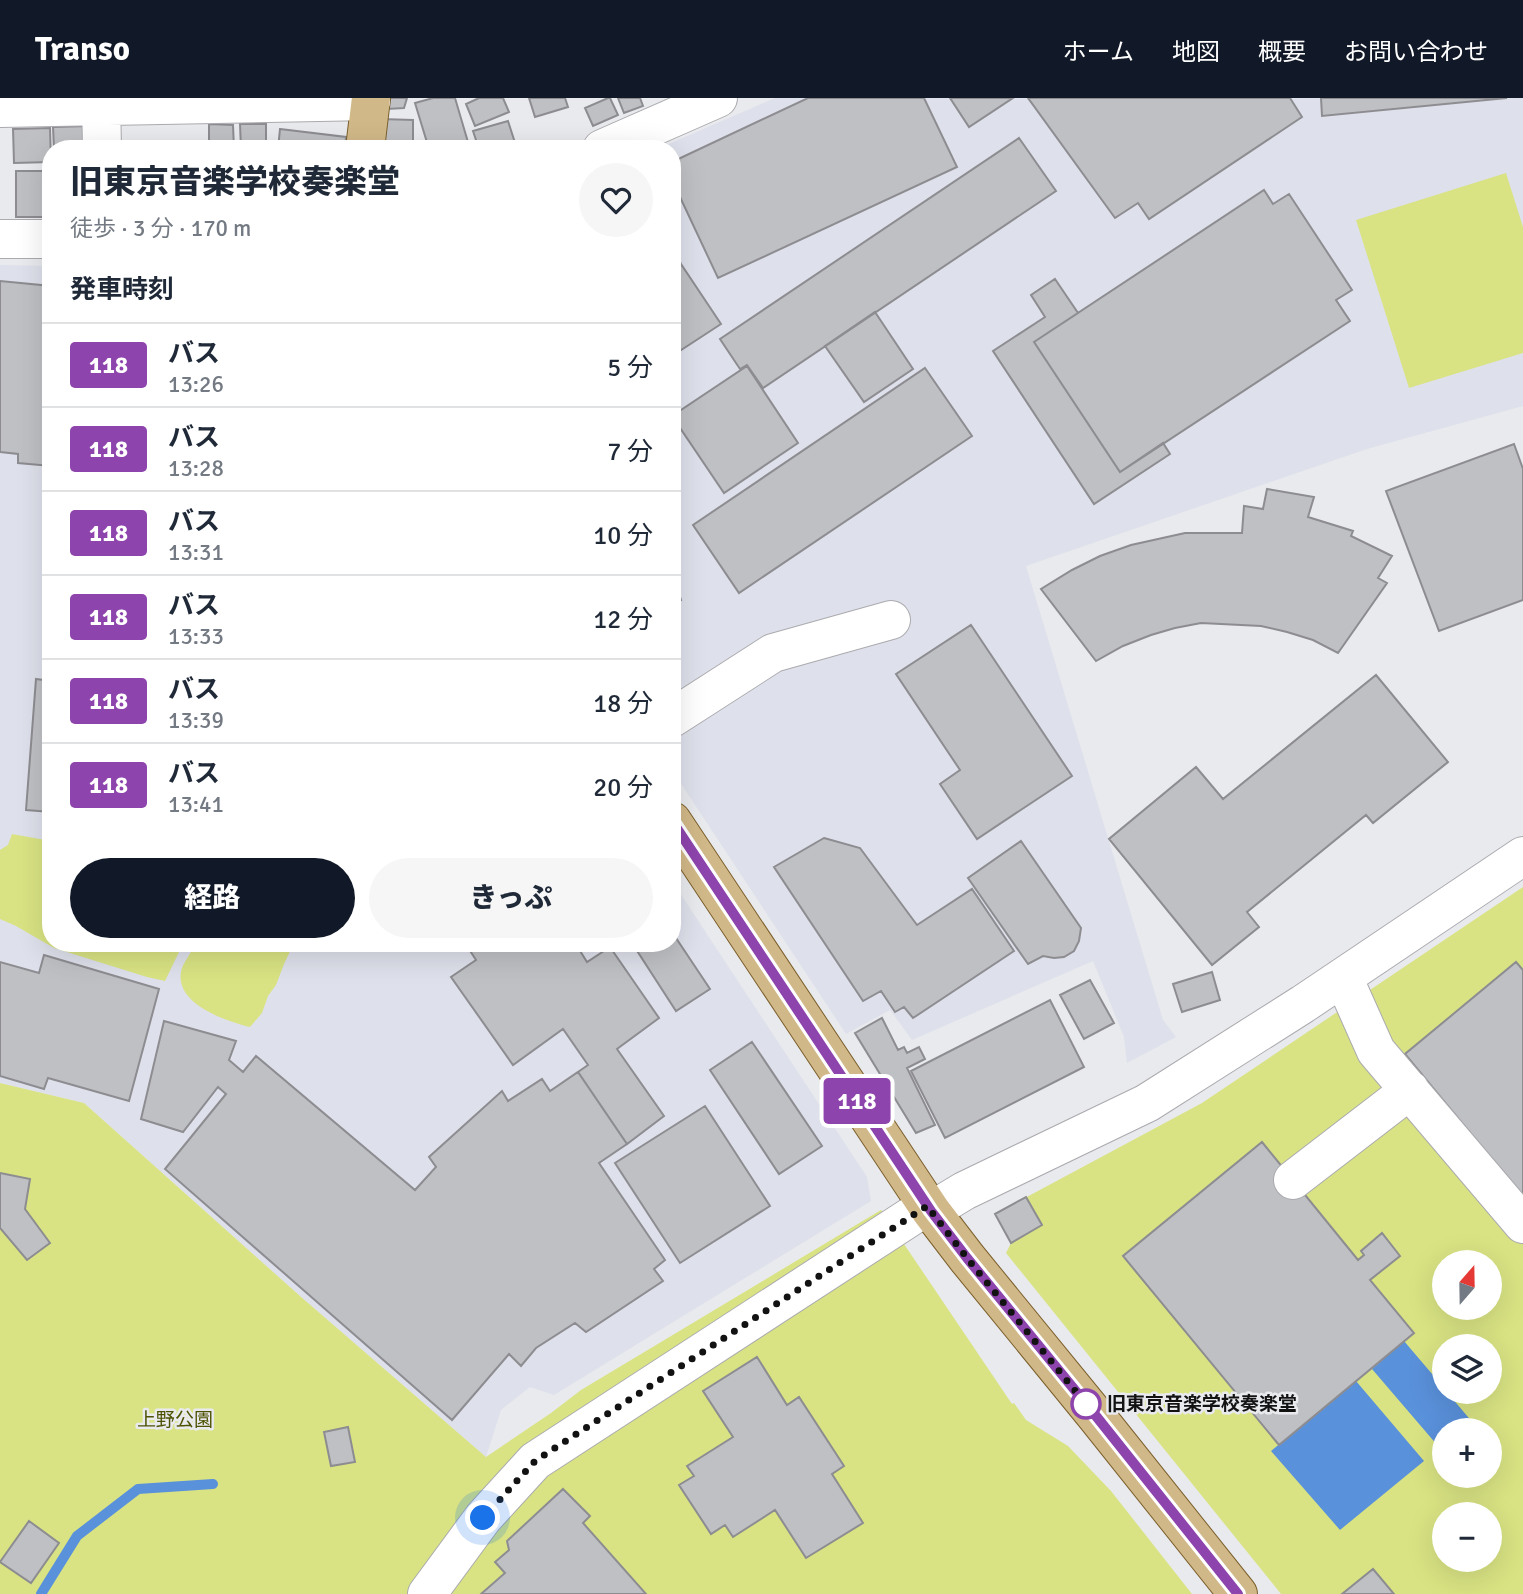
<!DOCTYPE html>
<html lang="ja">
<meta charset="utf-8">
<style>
body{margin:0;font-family:Signika,"Noto Sans JP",sans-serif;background:#f6f6f7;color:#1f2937;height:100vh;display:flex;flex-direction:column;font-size:26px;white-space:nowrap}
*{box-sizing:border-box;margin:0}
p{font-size:23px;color:#747a83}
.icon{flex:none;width:38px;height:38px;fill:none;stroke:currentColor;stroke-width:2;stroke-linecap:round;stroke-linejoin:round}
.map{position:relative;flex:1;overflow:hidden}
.details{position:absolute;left:42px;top:42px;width:639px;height:812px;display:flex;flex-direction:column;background:#fff;border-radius:28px;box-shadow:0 7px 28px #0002}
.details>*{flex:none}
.badge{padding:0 14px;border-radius:5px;font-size:24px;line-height:46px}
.needle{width:46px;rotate:20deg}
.controls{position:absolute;left:1432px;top:1152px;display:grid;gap:14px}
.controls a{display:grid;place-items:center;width:70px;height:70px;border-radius:50%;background:#fff;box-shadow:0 7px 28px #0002;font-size:35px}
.you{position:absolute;width:35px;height:35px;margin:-18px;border:5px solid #fff;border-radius:50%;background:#1a73e8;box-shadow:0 0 0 10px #1a73e833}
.map>.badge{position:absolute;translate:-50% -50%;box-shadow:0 0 0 4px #fff}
h2{padding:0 28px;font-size:26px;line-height:63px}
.round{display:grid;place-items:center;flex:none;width:74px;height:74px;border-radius:37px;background:#f6f6f7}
.head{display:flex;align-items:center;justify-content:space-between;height:119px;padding:0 28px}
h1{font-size:33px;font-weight:800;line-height:52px}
.cta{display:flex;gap:14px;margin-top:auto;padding:14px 28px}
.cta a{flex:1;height:80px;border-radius:42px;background:#111827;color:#fff;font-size:28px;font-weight:800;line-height:80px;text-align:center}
.cta a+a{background:#f6f6f7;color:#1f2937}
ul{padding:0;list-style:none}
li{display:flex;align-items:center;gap:21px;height:84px;padding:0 28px;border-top:2px solid #e0e1e3}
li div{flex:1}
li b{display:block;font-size:26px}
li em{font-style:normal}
li .badge{min-width:77px;font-weight:700;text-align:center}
header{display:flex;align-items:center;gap:42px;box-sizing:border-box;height:98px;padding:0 35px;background:#111827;color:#fff}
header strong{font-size:33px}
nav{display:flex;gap:38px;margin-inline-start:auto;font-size:24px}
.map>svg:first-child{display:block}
.built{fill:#dee0eb}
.green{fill:#d9e383;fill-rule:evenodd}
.water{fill:#5a91db}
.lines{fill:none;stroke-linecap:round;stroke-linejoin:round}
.stream{stroke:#5a91db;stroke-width:10}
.building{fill:#bfc0c4;stroke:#8d8d91;stroke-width:2}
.minor-casing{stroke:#ababaf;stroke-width:40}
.major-casing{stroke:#7b5f2b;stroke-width:40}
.minor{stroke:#fff;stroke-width:38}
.major{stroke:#d1b888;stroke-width:38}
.line-casing{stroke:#fff;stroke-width:16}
.line{stroke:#8e44ad;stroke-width:10}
.walk{stroke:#121213;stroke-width:7;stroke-dasharray:0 12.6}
.stop-dot{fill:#fff;stroke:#8e44ad;stroke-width:3.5}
.labels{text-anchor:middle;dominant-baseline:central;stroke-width:5;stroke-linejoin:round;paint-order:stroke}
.stop-label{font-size:19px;font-weight:bold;fill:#121213;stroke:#e9eaee;text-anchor:start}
.park-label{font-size:19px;fill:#4e5303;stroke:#e9eaee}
</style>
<header>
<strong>Transo</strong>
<nav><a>ホーム</a><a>地図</a><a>概要</a><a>お問い合わせ</a></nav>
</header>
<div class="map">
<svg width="1523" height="1496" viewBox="0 0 1523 1496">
<rect width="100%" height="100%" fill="#e9eaee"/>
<!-- built -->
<path class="built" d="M775 0H1523V308L1367 351 1026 468 1163 922 1176 939 1127 965 1124 939 1093 863 912 942 890 912 846 936 672 672V51H657Z
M0 167 51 168V845H672V783L867 1079 871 1103 554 1297 530 1289 501 1312 486 1359 300 1198 84 1005 0 985Z"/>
<!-- green -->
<path class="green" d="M1506 75 1523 129V255L1409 290 1356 122Z
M12 736 51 743V845H182L179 854 165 883 147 879 54 850 16 828 0 821V752L8 747Z
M1523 789V1496H1281L1006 1155 1011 1145 995 1116 1202 1005ZM1444 1164H1489V1209H1444ZM1444 1248H1489V1293H1444ZM1444 1332H1489V1377H1444ZM1444 1416H1489V1461H1444Z
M195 845H294L284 866 276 887 268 898 262 915 250 929C226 923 171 905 182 870 185 862 192 854 195 845Z
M0 985 84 1005 300 1198 486 1359 551 1315 581 1292 881 1112 1012 1306 1014 1305 1026 1322 1068 1348 1111 1393 1192 1496H0Z"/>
<!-- water -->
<path class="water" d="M1404 1243 1444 1290V1293H1446L1479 1332H1444V1355L1372 1271Z
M1356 1283 1424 1363 1340 1432 1271 1353Z"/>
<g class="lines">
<!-- stream -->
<path class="stream" d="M41 1496 77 1438 138 1391 213 1386"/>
</g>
<!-- building -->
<path class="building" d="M387 0H407L404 10 387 11Z
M433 0H455L470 51H429L415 5Z
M479 0H503L509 14 475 28 466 6Z
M529 0H565L568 9 535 19Z
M608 0H610L618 17 593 28 585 10Z
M618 0H640L643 8 624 15Z
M808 0H924L957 69 718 180 672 82V64Z
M950 0H1013L969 29Z
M1028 0H1290L1302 19 1149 121 1138 105 1115 120Z
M1321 0H1507L1322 18Z
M380 21 413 22V51H379Z
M508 23 517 51H479L473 33Z
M209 26 233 27 234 51H209Z
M240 26H266V51H241Z
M87 28 88 51H54L53 29Z
M50 30 51 64 14 65 13 31Z
M280 31 346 39 345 51H278Z
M1019 40 1056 93 763 290 747 267 740 271 720 241Z
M16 73H51V119H16Z
M1264 92 1273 106 1289 96 1352 192 1336 202 1350 223 1120 374 1034 244Z
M672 147 681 166 721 226 672 258Z
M1055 181 1078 215 1034 244 1120 374 1163 345 1170 356 1094 406 993 253 1045 219 1031 197Z
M0 183 51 188V368L18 365V356L0 354Z
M875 214 913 271 864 304 825 248Z
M747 268 798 345 724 395 672 318Z
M925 270 972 338 739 495 693 427Z
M1514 346 1523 371V502L1439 533 1386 393Z
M1267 391 1314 399 1308 419 1353 433 1351 438 1392 458 1378 480 1387 485 1338 555 1313 542 1287 534 1261 528 1201 525 1175 530 1151 537 1123 548 1096 563 1041 491 1072 472 1100 458 1131 447 1185 435H1242L1244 408 1263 411Z
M672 473 681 502 672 505Z
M971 527 1072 678 977 741 940 686 960 672 896 576Z
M1376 577 1448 664 1373 725 1366 717 1247 814 1259 829 1212 867 1109 741 1196 669 1223 701Z
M36 581 51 583V714L26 712Z
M824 740 860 750 917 827 972 791 1014 853 913 920 904 909 895 914 881 893 863 903 774 769Z
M1021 743 1081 830 1079 843 1074 853 1064 859 1054 860 1043 858 1028 866 968 780Z
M672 834 710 891 676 913 632 845H672Z
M465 845H580L577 848 587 864 610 849 659 920 617 951 664 1018 627 1046 578 974 588 967 563 931 513 967 451 879 476 862Z
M44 857 159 891 129 1003 48 980 44 991 0 978V864L39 875Z
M1516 864 1523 872V1099L1405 956Z
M1212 874 1220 902 1182 914 1173 886Z
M1090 882 1114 925 1084 941 1060 897Z
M1050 902 1084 969 945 1040 911 973Z
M882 920 898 952 904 949 907 955 919 949 925 961 907 970 935 1027 916 1035 855 935Z
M164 923 236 943 229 962 243 974 256 958 415 1092 436 1069 429 1059 502 993 508 1003 542 981 550 993 578 974 627 1046 599 1065 665 1162 654 1171 663 1183 586 1234 575 1225 536 1250 521 1268 509 1256 452 1322 165 1071 226 996 218 989 183 1034 141 1021Z
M752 944 822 1048 779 1076 710 972Z
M705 1008 770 1108 680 1165 615 1065Z
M1262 1044 1358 1162 1364 1157 1361 1153 1382 1135 1400 1158 1370 1182 1414 1235 1279 1347 1123 1158Z
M0 1075 30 1081 25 1111 50 1145 27 1162 0 1130Z
M1026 1099 1042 1127 1011 1145 995 1116Z
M757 1259 787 1307 799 1299 844 1368 832 1376 863 1425 806 1460 775 1412 733 1439 725 1427 711 1436 679 1387 694 1378 687 1368 733 1339 703 1293Z
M348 1329 355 1364 331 1368 324 1334Z
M563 1391 590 1418 583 1425 646 1496H481L505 1475 495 1464 509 1452 507 1443Z
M29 1423 59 1445 31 1485 0 1464Z
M1373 1471 1394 1496H1342Z"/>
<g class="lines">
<!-- minor casing -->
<g class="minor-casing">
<path id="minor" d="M101 0 102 51
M0 10 371 3
M602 51 718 0
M0 141H51
M672 620 773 555 891 522
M1343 879 1376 953 1523 1126
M1293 1082 1410 992
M931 1113 964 1093 1147 1005 1303 906 1523 758
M427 1496 483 1420 535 1363 927 1108"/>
</g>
<!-- major casing -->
<g class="major-casing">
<path id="major" d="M365 51 371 0
M672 723 931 1113 967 1160 1096 1318 1238 1496"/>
</g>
<!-- minor -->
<use href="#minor" class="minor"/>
<!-- major -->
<use href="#major" class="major"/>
</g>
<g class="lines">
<!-- line casing -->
<g class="line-casing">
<path id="line" d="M672 723 931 1113 967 1160 1096 1318 1238 1496"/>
</g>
<!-- line -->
<use href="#line" class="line"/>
<!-- walk -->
<path class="walk" d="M483 1420 535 1363 927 1108 967 1160 1086 1306"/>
</g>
<!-- markers -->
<circle class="stop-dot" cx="1086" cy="1306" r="14"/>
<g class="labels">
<!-- stop labels -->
<g class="stop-label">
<text x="1107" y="1306">旧東京音楽学校奏楽堂</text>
</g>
<!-- park labels -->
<g class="park-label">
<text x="175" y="1322">上野公園</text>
</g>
</g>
</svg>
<div class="controls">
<a><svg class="needle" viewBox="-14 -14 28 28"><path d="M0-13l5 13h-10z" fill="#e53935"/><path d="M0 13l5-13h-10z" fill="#747a83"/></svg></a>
<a><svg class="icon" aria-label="layers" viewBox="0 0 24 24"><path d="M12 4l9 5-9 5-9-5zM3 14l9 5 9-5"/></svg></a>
<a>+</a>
<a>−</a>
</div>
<div class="you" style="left:483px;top:1420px"></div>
<b class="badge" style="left:857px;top:1003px;background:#8e44ad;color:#fff">118</b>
<section class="details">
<div class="head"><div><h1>旧東京音楽学校奏楽堂</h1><p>徒歩 · 3 分 · 170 m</p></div><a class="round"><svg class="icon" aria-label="heart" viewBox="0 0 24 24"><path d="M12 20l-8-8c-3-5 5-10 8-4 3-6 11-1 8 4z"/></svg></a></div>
<h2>発車時刻</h2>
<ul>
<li><span class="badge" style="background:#8e44ad;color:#fff">118</span><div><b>バス</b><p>13:26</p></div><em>5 分</em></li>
<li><span class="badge" style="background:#8e44ad;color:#fff">118</span><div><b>バス</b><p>13:28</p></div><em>7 分</em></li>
<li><span class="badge" style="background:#8e44ad;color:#fff">118</span><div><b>バス</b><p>13:31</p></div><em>10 分</em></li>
<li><span class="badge" style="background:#8e44ad;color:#fff">118</span><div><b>バス</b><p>13:33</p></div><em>12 分</em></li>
<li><span class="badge" style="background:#8e44ad;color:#fff">118</span><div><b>バス</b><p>13:39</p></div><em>18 分</em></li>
<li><span class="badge" style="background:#8e44ad;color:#fff">118</span><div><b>バス</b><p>13:41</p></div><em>20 分</em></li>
</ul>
<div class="cta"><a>経路</a><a>きっぷ</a></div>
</section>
</div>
